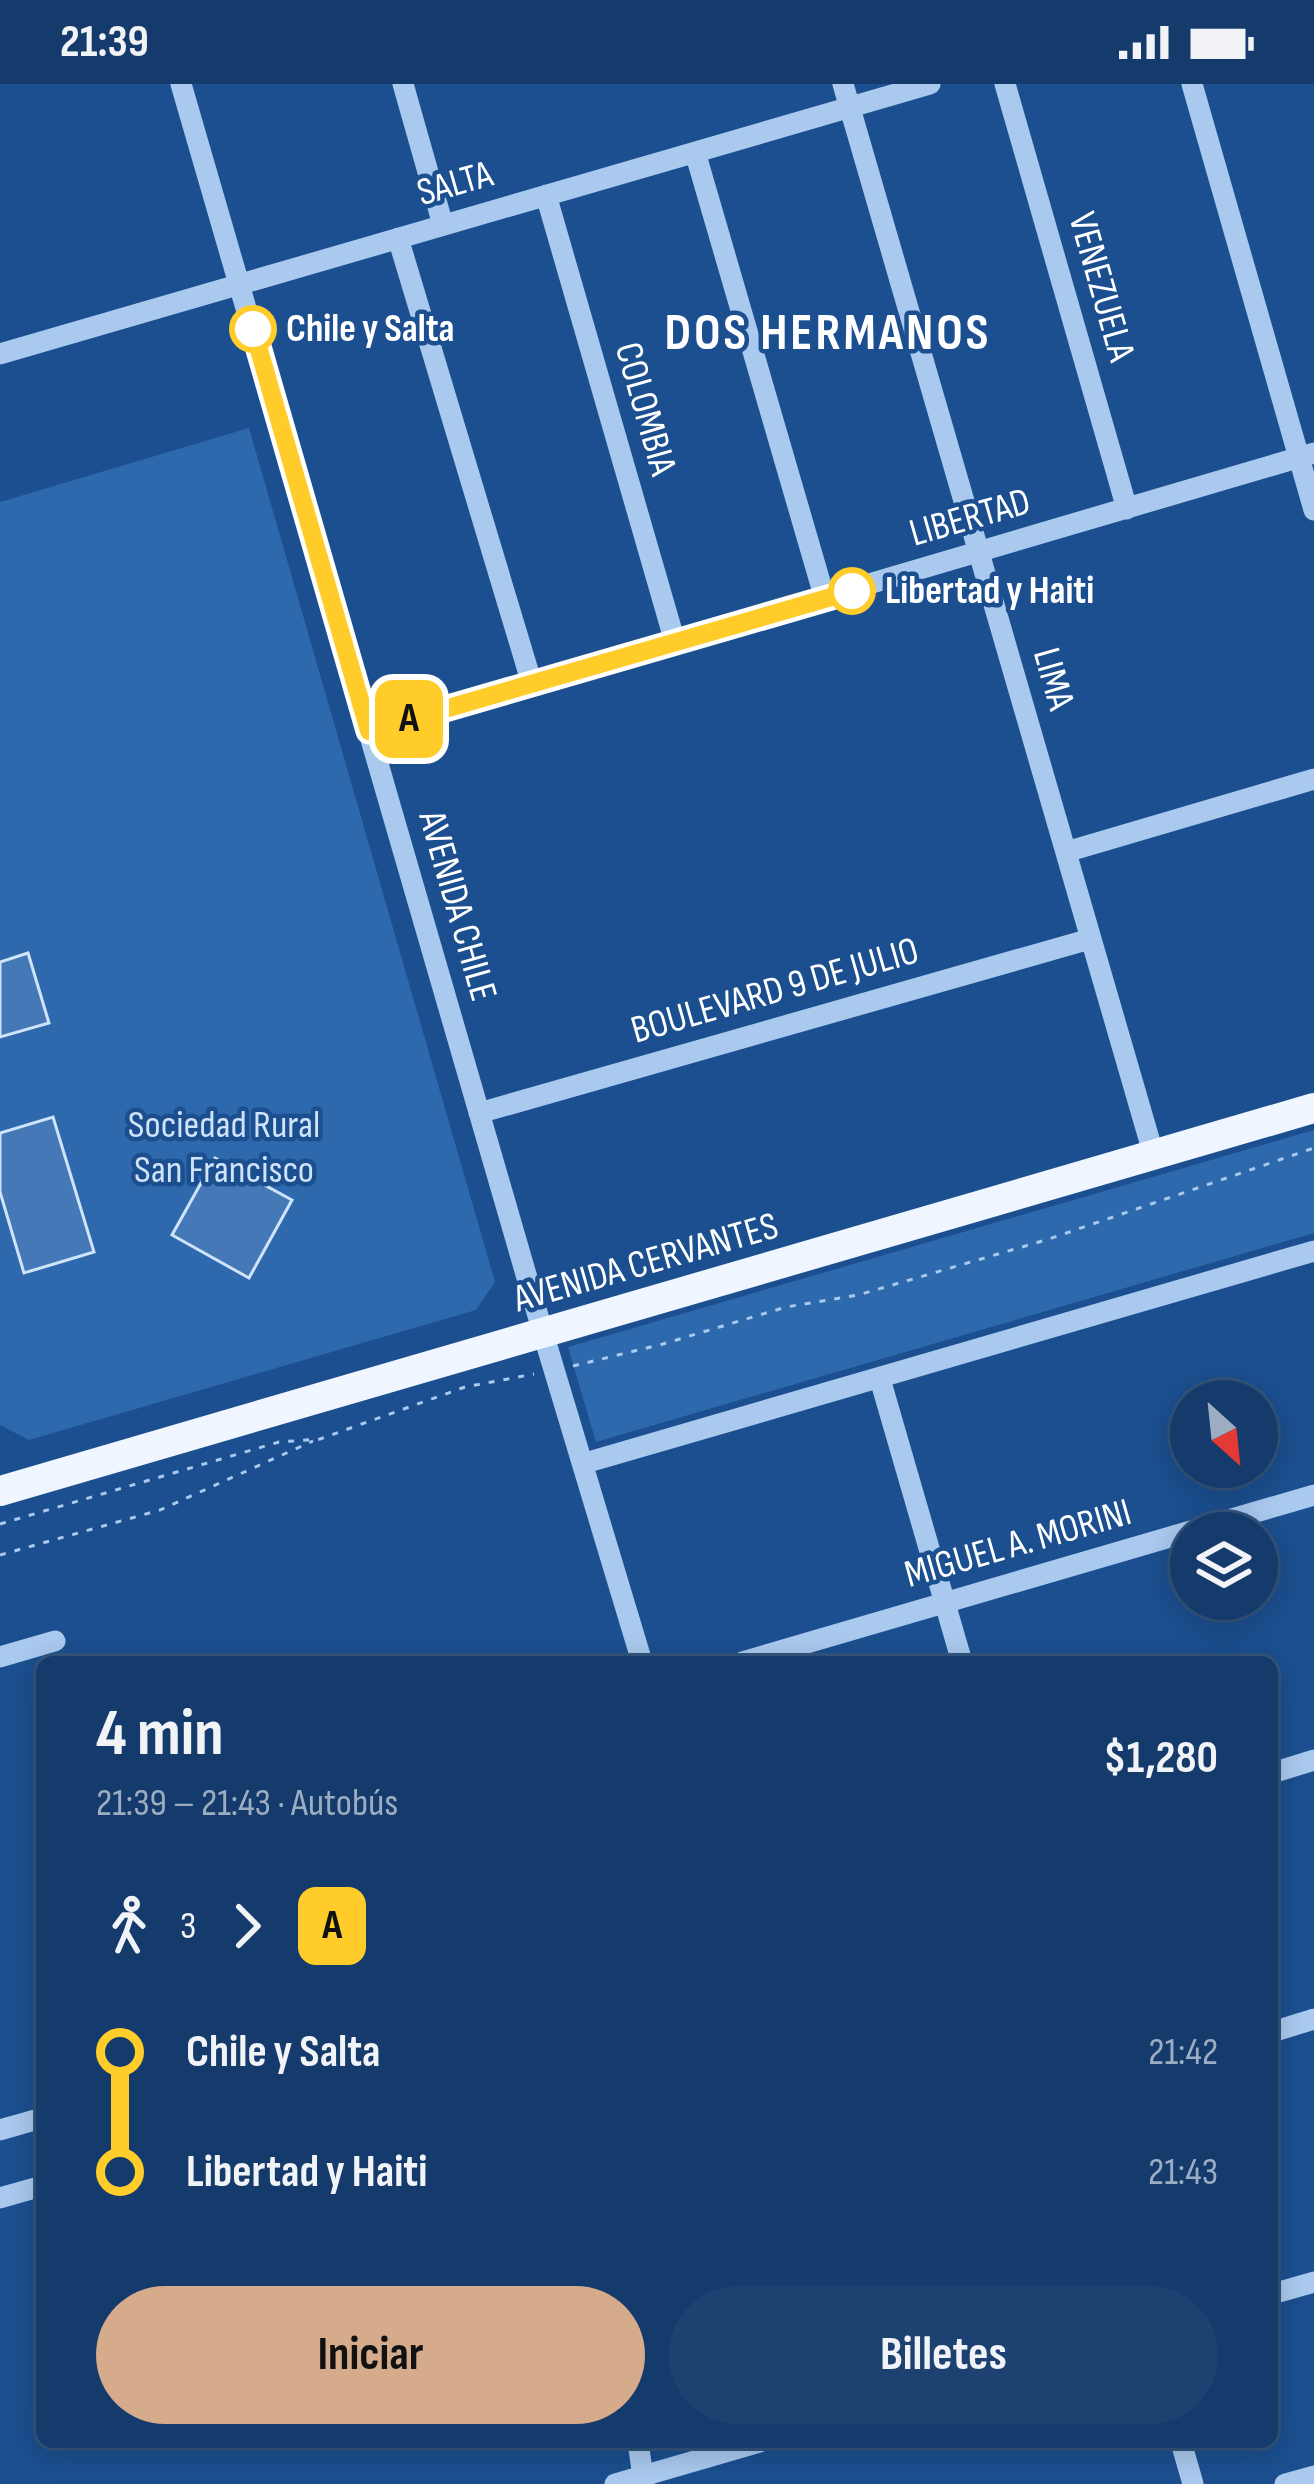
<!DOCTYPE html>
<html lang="es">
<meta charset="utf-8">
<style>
body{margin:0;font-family:"Sofia Sans Condensed",sans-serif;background:#1d4271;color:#f1f3f6;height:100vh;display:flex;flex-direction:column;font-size:45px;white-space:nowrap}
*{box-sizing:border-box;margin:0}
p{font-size:39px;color:#9dadc1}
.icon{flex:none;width:66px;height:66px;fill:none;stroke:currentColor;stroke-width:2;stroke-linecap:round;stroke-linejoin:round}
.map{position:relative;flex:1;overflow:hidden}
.sheet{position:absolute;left:36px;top:1572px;width:1242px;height:792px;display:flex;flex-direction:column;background:#143b6b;border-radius:18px;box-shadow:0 6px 30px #0003,0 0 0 3px #33557e}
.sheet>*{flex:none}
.badge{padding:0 24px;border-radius:18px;font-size:42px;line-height:78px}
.needle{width:78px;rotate:153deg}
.buttons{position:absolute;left:1170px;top:1296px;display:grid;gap:24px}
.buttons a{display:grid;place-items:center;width:108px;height:108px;border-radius:50%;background:#143b6b;box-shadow:0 6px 30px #0003,0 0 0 3px #33557e;font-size:60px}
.map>.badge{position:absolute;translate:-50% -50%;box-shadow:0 0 0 6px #fff}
.legs{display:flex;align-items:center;gap:18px;height:132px;padding:0 60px;font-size:39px}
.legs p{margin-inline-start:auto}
.headline{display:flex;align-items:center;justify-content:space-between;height:204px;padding:0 60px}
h1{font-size:66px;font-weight:700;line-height:90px}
.action{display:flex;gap:24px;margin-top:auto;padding:24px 60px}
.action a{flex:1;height:138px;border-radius:72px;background:#d6ab8b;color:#111;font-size:48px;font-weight:700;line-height:138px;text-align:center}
.action a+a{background:#1d4271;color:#f1f3f6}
ul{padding:0 60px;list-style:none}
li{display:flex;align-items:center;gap:42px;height:120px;font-size:45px}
li i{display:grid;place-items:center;width:18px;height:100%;margin:0 15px;background:currentColor}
li i::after{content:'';width:30px;height:30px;margin:-15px;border:9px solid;border-radius:50%;background:#143b6b}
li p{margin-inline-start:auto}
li:first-child i{background:linear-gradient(#0000 50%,currentColor 0)}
li:last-child i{background:linear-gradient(currentColor 50%,#0000 0)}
.status{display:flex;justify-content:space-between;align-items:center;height:84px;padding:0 60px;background:#143b6b;direction:ltr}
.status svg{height:33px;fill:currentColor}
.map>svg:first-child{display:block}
.green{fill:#2e69ad}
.building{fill:#4478b7;stroke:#cfe3fa;stroke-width:3}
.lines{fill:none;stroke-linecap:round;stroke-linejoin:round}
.path{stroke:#a9c9ee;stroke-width:3;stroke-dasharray:6 9;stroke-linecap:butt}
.minor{stroke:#a9c9ee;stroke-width:21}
.major{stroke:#f0f6ff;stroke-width:30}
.line-1-casing{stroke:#fff;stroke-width:27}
.line-1{stroke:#ffcc29;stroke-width:18}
.stop-1-dot{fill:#fff;stroke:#ffcc29;stroke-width:6}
.labels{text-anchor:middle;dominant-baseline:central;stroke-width:9;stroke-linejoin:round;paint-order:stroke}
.street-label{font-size:39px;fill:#fff;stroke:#1b4f8f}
.stop-label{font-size:39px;font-weight:bold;fill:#fff;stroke:#1b4f8f;text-anchor:start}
.park-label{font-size:39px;fill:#cfe3fa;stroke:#1b4f8f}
.district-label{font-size:51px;font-weight:bold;letter-spacing:3px;fill:#fff;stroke:#1b4f8f}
</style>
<div class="status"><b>21:39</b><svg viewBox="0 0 49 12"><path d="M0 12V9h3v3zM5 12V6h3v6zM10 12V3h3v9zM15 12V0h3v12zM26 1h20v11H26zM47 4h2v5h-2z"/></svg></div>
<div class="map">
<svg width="1314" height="2400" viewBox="0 0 1314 2400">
<rect width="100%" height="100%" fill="#1b4f8f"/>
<!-- green -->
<path class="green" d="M249 344 495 1198 476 1226 29 1356 0 1341V418Z
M1314 1046V1149L596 1358 568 1263Z"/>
<!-- building -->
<path class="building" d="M28 869 49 939 0 953V878Z
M53 1033 94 1168 24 1189 0 1108V1049Z
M215 1074 292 1116 249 1194 172 1151Z"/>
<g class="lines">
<!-- path -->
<path class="path" d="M573 1282 663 1260 786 1223 858 1211 913 1195 1049 1155 1314 1064
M0 1440 279 1358 320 1355 465 1303 534 1290
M0 1471 160 1426 313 1357"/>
<!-- minor -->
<path class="minor" d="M181 0 543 1249 642 1578
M403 0 443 141
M843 0 1154 1072
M1005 0 1127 425
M1192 0 1314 426
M695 68 825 515
M546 111 675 558
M398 154 532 600
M0 270 930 0
M369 647 1314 369
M1066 768 1314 695
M479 1029 1090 855
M880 1295 962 1578
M585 1379 1314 1167
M0 1573 55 1557
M742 1578 1314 1411
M1272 1689 1314 1676
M1272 1948 1314 1935
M0 2046 42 2034
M0 2114 42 2102
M1272 2210 1314 2198
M638 2358 644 2400
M1181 2358 1193 2400
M615 2400 760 2358
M1285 2400 1314 2392"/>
<!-- major -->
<path class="major" d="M0 1407 1314 1024"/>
</g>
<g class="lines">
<!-- line-1 casing -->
<g class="line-1-casing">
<path id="line-1" d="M253 245 369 647 852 507"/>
</g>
<!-- line-1 -->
<use href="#line-1" class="line-1"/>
</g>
<!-- markers -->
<g class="stop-1-dot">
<circle cx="253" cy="245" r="21"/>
<circle cx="852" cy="507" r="21"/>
</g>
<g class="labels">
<!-- street labels -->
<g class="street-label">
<text transform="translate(455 100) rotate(-16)">SALTA</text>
<text transform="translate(1101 203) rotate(74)">VENEZUELA</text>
<text transform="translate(645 325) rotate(74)">COLOMBIA</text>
<text transform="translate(970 434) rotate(-16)">LIBERTAD</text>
<text transform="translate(1053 595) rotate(74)">LIMA</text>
<text transform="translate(457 822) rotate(74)">AVENIDA CHILE</text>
<text transform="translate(775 907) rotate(-16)">BOULEVARD 9 DE JULIO</text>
<text transform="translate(646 1179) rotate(-16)">AVENIDA CERVANTES</text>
<text transform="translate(1018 1460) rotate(-16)">MIGUEL A. MORINI</text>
</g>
<!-- stop labels -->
<g class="stop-label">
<text x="286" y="245">Chile y Salta</text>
<text x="885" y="507">Libertad y Haiti</text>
</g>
<!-- park labels -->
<g class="park-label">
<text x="224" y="1041">Sociedad Rural<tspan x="224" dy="45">San Francisco</tspan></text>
</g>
<!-- district labels -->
<g class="district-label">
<text x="828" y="249">DOS HERMANOS</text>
</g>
</g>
</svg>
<div class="buttons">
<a><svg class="needle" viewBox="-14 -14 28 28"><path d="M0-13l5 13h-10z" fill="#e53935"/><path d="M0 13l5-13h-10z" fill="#9dadc1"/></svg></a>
<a><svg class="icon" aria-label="layers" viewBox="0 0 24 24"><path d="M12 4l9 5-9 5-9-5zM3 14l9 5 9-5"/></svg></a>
</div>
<b class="badge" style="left:409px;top:635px;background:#ffcc29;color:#111">A</b>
<section class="sheet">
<div class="headline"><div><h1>4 min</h1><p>21:39 – 21:43 · Autobús</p></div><b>$1,280</b></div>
<div class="legs"><svg class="icon" aria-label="walk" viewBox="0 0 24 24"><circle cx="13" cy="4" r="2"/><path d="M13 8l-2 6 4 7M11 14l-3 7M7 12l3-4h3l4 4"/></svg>3<svg class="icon" aria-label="forward" viewBox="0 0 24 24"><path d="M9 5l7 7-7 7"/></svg><b class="badge" style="background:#ffcc29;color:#111">A</b></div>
<ul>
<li><i style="color:#ffcc29"></i><b>Chile y Salta</b><p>21:42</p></li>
<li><i style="color:#ffcc29"></i><b>Libertad y Haiti</b><p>21:43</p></li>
</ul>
<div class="action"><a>Iniciar</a><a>Billetes</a></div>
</section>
</div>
